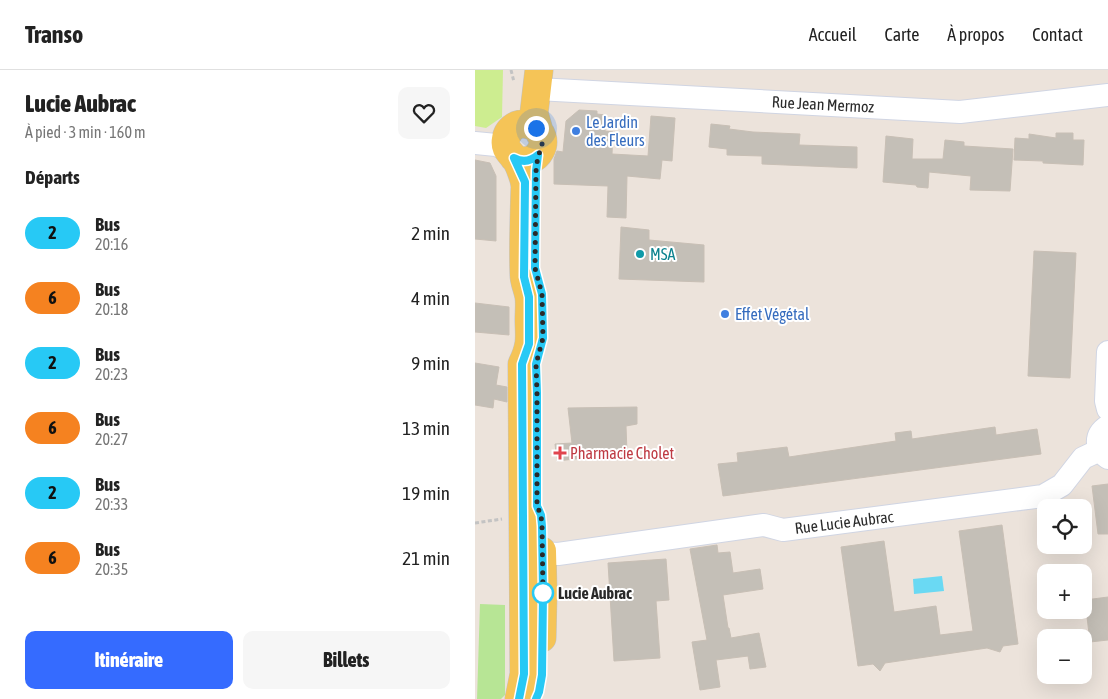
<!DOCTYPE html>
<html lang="fr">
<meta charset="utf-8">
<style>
body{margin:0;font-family:"Asap Condensed",sans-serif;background:#f6f6f6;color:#222;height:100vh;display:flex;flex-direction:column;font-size:19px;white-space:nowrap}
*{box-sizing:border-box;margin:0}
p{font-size:16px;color:#767676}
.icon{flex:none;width:28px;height:28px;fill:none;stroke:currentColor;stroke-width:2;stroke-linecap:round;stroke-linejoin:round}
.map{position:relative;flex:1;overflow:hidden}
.details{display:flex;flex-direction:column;background:#fff;width:475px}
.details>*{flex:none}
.badge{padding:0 10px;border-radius:16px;font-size:18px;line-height:32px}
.buttons{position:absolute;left:562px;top:429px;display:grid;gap:10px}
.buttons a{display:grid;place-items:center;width:55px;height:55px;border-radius:10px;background:#fff;box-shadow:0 5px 20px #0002;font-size:25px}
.you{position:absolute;width:25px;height:25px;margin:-12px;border:4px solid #fff;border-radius:50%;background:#1a73e8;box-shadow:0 0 0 8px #1a73e833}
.map>.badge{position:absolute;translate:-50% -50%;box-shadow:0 0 0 2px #fff}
h2{padding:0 25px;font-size:19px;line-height:45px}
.round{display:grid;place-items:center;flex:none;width:52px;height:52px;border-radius:10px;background:#f6f6f6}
.head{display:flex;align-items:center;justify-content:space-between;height:85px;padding:0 25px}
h1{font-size:24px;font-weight:800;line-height:38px}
.cta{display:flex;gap:10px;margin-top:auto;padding:10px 25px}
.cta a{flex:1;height:58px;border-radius:10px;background:#356bff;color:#fff;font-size:20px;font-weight:800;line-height:58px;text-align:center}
.cta a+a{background:#f6f6f6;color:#222}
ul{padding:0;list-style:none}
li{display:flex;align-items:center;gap:15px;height:65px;padding:0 25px}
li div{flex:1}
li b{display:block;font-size:19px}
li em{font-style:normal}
li .badge{min-width:55px;font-weight:700;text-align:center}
header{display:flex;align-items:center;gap:30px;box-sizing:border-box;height:70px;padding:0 25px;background:#fff;border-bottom:1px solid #e0e0e0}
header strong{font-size:24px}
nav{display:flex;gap:28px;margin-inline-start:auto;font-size:18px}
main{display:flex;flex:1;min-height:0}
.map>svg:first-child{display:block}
.green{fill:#b7e595}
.pitch{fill:#cded90}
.water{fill:#6ad9f3}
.building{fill:#c4bfb7;stroke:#c8bfb5}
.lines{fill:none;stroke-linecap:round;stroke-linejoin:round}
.minor-casing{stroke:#d0d5e3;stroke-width:24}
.major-casing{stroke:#c3c3c3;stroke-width:29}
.path{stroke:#c3c3c3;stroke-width:3;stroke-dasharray:4 2.5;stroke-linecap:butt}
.minor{stroke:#fff;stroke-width:22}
.major{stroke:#f5c457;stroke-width:28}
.line-casing{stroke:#fff;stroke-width:11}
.line{stroke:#27c9f5;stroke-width:8}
.walk{stroke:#2a2a2a;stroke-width:5;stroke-dasharray:0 9}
.shop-dot{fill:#3f7fe0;stroke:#fff;stroke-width:2}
.culture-dot{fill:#0f9aa8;stroke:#fff;stroke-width:2}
.health-dot{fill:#e0444e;stroke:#fff;stroke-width:2}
.stop-dot{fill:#fff;stroke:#27c9f5;stroke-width:2.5}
.labels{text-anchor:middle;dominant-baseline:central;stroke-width:4;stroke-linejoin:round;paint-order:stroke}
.street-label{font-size:16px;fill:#2a2a2a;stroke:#fff}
.shop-label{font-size:16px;fill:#366cbe;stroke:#fff;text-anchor:start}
.culture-label{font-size:16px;fill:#0d838f;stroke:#fff;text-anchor:start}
.health-label{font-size:16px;fill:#be3a42;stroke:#fff;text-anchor:start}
.stop-label{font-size:16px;font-weight:bold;fill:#2a2a2a;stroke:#fff;text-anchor:start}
</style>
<header>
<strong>Transo</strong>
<nav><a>Accueil</a><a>Carte</a><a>À propos</a><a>Contact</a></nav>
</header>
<main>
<section class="details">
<div class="head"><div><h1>Lucie Aubrac</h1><p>À pied · 3 min · 160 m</p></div><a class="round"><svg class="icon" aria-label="heart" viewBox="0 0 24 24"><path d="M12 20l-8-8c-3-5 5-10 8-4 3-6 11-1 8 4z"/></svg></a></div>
<h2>Départs</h2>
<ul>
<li><span class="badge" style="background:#27c9f5;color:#111">2</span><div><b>Bus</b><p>20:16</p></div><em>2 min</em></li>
<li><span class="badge" style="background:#f58220;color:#111">6</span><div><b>Bus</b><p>20:18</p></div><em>4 min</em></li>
<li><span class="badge" style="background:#27c9f5;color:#111">2</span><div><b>Bus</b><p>20:23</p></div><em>9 min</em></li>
<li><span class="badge" style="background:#f58220;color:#111">6</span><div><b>Bus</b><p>20:27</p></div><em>13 min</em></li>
<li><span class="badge" style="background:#27c9f5;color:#111">2</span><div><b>Bus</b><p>20:33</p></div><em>19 min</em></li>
<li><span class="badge" style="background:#f58220;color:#111">6</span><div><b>Bus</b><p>20:35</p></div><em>21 min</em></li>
</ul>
<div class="cta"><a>Itinéraire</a><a>Billets</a></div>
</section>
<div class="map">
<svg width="633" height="629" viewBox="0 0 633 629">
<rect width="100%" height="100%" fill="#ece3db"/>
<!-- green -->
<path class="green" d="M5 534 30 535V625L26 629H2Z"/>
<!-- pitch -->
<path class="pitch" d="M0 0H28L27 47 11 58 0 56Z"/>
<!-- water -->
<path class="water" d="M467 506 469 521 439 524 438 509Z"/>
<!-- building -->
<path class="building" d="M104 40 122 41V44L131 45 130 61 138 62 137 84 173 86 176 46 200 48 197 91 187 90 185 109 152 106 151 148 132 147 133 116 79 114V89L82 81 88 82 91 51Z
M236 54 255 56 254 59 278 62 325 64 324 75 382 77V98L287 94V86L252 85V79L234 77Z
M581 63H598V70H609L608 95 568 93V91L539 90 540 68 554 69V64L581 68Z
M411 66 438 69 437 89H468L470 70 489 72V76L538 79 535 121 495 120 496 106 454 102 453 118 442 117 441 115 408 112Z
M0 90 15 93 21 106V171L0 169Z
M146 157 174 160V170L229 175V212L144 209Z
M559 181 601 183 595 308 553 306Z
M0 233 34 237V265L0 262Z
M0 293 24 297 21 315 32 317V332L19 329 18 338 0 335Z
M162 337V354L151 356 152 383 82 391 80 374 97 373 93 338Z
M520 357 521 365 562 359 566 384 248 426 243 394 263 392 262 383 312 377 314 387 421 371 420 363 436 361 437 369Z
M633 414V464H623L617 416Z
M527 455 543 574 528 576 525 582 512 578 410 593 405 601 398 594 383 596 366 477 409 471 419 542 461 536 465 565 498 561 484 461Z
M242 475 243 483 255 482 258 503 285 499 288 519 248 525 253 558H254L256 568 284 563 291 597 275 599 273 586 241 590 245 617 225 620 217 572 232 570 215 479Z
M191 489 194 530 181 531 185 588 139 591 133 493Z
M633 527V570L615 572 610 530Z"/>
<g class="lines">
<!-- minor casing -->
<g class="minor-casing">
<path id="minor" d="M62 19 485 42 633 25
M0 73 21 75 31 79
M633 282 631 331 633 339
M633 356C619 365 620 379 633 388
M67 483 83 484 289 455 308 460 568 426 587 415 608 388 625 380"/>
</g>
<!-- major casing -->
<g class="major-casing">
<path id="major" d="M64 0 59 43 65 64
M39 88C63 101 80 66 57 56 52 54 47 53 42 55 36 58 32 63 31 69 29 79 35 82 40 89 44 94 50 110 50 117 49 146 48 176 49 205 49 212 53 220 54 227 55 234 54 242 54 250 54 257 55 265 54 273 53 280 50 288 47 294L49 604 44 629
M67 481 68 523 67 568"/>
</g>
<!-- path -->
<path class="path" d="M36 0 39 12
M0 453 27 449"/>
<!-- minor -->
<use href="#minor" class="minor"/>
<!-- major -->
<use href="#major" class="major"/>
</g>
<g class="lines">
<!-- line casing -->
<g class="line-casing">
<path id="line" d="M44 629 49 604 47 294 54 274V227L49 207 50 112 39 88C48 93 56 91 63 85L61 101 60 198 67 224 68 268 61 294 62 323V436L66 445 67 456 68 523 67 605 64 622 61 629"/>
</g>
<!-- line -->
<use href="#line" class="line"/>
<!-- walk -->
<path class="walk" d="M61 58C70 69 68 72 64 84 62 89 62 95 61 101L60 198 67 224 68 268 61 294 62 323V436L66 445 67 456 68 523"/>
</g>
<!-- markers -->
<g class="shop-dot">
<circle cx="101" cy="61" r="5"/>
<circle cx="250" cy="244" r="5"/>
</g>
<circle class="culture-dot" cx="165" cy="184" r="5"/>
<path class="health-dot" d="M82.5 375.5h5v5h5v5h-5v5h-5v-5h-5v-5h5z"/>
<circle class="stop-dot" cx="68" cy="523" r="10"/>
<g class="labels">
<!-- street labels -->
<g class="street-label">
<text transform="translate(348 34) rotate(3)">Rue Jean Mermoz</text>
<text transform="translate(369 452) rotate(-7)">Rue Lucie Aubrac</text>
</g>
<!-- shop labels -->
<g class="shop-label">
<text x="111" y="52">Le Jardin<tspan x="111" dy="18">des Fleurs</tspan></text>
<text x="260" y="244">Effet Végétal</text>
</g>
<!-- culture labels -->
<g class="culture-label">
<text x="175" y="184">MSA</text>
</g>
<!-- health labels -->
<g class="health-label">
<text x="95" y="383">Pharmacie Cholet</text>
</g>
<!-- stop labels -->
<g class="stop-label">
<text x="83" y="523">Lucie Aubrac</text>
</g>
</g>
</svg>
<div class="buttons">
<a><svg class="icon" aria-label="locate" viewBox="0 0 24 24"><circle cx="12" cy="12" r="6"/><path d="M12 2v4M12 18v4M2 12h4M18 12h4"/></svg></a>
<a>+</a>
<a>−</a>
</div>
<div class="you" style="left:61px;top:58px"></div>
</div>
</main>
